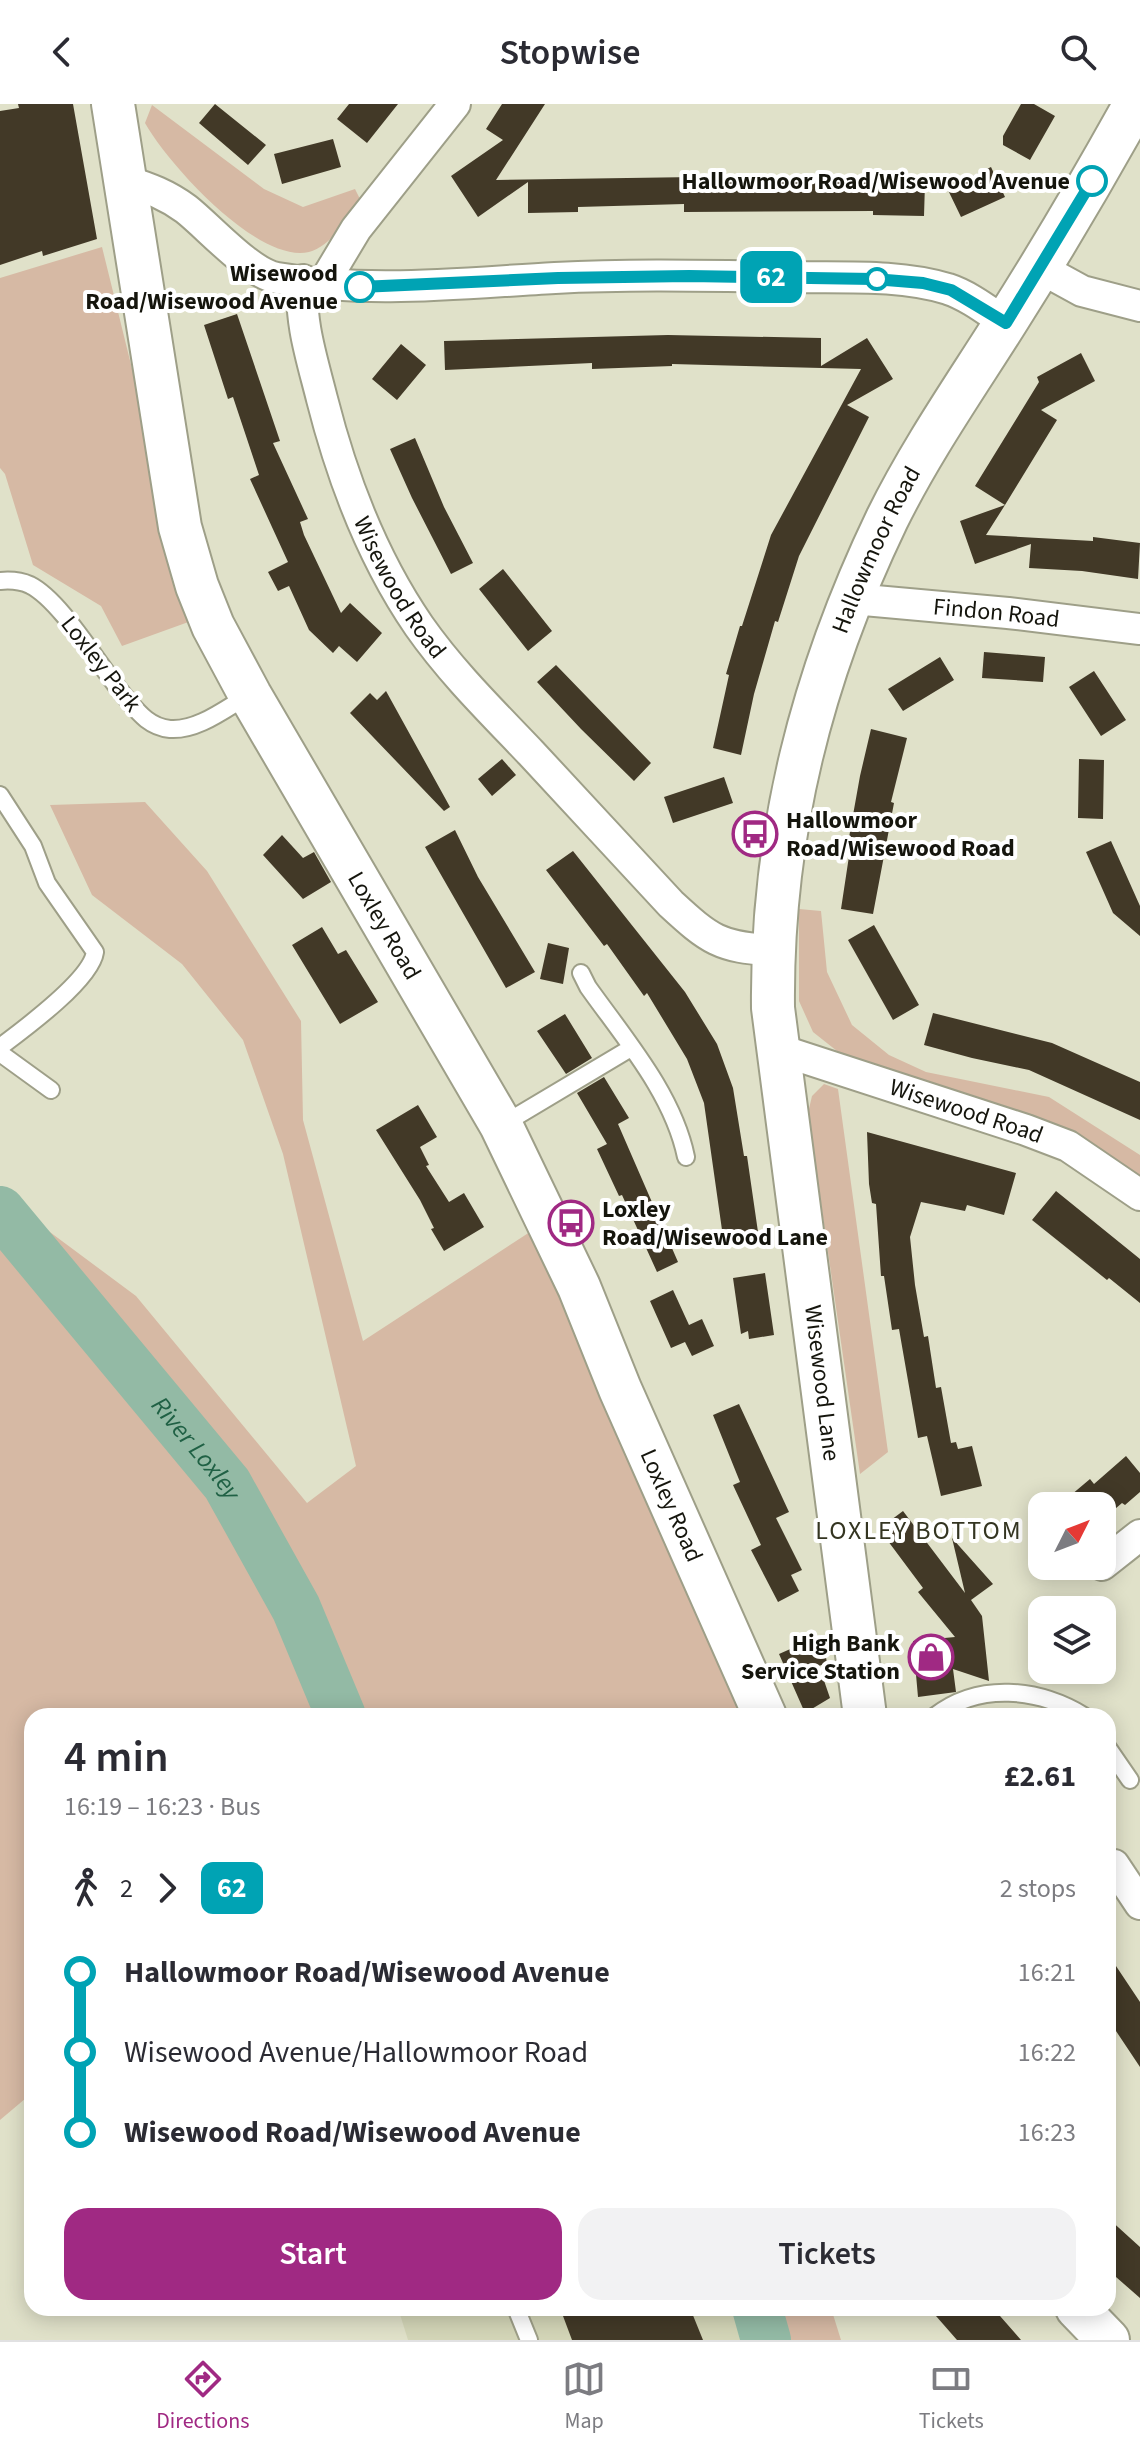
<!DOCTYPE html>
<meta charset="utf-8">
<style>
body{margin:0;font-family:"Source Sans 3",sans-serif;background:#f2f2f3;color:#2b2b33;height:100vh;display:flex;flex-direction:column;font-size:30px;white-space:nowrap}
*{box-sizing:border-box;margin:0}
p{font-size:26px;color:#7c7c81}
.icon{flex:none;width:44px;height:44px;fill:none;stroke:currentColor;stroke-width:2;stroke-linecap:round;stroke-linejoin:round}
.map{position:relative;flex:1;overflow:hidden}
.sheet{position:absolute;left:24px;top:1604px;width:1092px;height:608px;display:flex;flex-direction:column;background:#fff;border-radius:24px;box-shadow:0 4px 20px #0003}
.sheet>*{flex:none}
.badge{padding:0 16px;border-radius:12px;font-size:28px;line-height:52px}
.needle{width:52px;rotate:48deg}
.fabs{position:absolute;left:1028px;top:1388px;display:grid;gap:16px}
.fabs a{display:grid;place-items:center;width:88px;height:88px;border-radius:16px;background:#fff;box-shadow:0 4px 20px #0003;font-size:40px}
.map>.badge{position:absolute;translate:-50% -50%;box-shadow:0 0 0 4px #fff}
.legs{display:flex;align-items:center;gap:12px;height:88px;padding:0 40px;font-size:26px}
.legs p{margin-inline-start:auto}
.overview{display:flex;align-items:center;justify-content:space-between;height:136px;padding:0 40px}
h1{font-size:44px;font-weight:600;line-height:60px}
.button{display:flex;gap:16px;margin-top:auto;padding:16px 40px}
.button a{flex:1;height:92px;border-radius:24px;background:#a02983;color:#fff;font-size:32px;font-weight:600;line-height:92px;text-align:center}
.button a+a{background:#f2f2f3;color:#2b2b33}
ul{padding:0 40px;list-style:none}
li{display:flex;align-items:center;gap:28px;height:80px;font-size:30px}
li i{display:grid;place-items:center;width:12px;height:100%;margin:0 10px;background:currentColor}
li i::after{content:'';width:20px;height:20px;margin:-10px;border:6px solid;border-radius:50%;background:#fff}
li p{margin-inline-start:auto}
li:first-child i{background:linear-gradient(#0000 50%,currentColor 0)}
li:last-child i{background:linear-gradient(currentColor 50%,#0000 0)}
header{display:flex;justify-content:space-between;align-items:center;height:104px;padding:0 40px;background:#fff;font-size:36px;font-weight:600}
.tabs{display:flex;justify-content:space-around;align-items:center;height:112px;border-top:2px solid #e1e1e2;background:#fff;font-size:22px;color:#7c7c81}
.tabs a{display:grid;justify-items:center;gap:4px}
.tabs .selected{color:#a02983}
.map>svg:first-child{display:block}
.built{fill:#d3d5b7}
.green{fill:#d6b9a4}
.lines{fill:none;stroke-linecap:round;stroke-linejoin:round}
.river{stroke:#93baa5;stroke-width:50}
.building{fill:#423927}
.lane-casing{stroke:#9e9f88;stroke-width:20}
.street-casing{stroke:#9e9f88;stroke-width:34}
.secondary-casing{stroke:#9e9f88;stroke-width:46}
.lane{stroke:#fff;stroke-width:16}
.street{stroke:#fff;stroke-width:30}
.secondary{stroke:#fff;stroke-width:42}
.line-1-casing{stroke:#fff;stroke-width:18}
.line-1{stroke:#00a3b4;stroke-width:12}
.stop-1-dot{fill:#fff;stroke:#00a3b4;stroke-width:4}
.labels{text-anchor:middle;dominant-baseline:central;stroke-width:8;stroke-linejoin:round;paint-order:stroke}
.stop-label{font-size:24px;font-weight:bold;fill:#15150d;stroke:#fff;text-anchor:end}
.street-label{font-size:24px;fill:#15150d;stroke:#fff}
.poi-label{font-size:24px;font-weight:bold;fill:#15150d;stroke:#fff;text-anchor:start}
.water-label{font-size:26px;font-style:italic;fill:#206145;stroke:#fff}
.neighbourhood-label{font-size:26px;letter-spacing:2px;fill:#343521;stroke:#fff}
</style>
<header><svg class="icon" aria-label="back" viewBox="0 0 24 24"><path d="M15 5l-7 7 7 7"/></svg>Stopwise<svg class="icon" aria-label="search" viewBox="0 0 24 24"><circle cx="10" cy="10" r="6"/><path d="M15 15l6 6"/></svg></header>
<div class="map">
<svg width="1140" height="2236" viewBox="0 0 1140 2236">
<rect width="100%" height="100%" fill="#e0e1c9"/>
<!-- built -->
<path class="built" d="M398 2204H740L752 2236H408Z"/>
<!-- green -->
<path class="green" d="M152 1 264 85 303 103 355 85 361 97C349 113 330 143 309 148 258 160 168 60 145 19Z
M102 143 194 516 122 542 101 502 33 461 5 370 0 364V174Z
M145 698 207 767 301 917 303 1016 363 1237 533 1126 749 1612H32V1989L0 2016V1091L136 1192 307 1399 356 1362 283 1050 243 936 182 860 92 791 50 701Z
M799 805 821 807 827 868 852 921 889 951 926 968 1049 993 1140 1051V1078L902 972 837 947 813 928 799 897Z
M824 980 838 985 888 1348 860 1370 808 1009 812 992Z
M740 2204H831L841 2236H752Z"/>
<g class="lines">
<!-- river -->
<g class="river">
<path id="s1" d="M0 1107 227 1380 296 1504 341 1612"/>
<path d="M757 2204 766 2236"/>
</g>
</g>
<!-- building -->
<path class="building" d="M18 0H73L97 135 43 152 42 147 0 161V7L19 4Z
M215 0 266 41 248 61 199 19Z
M349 0H398L367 39 337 15Z
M502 0H545L496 76 768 72V76L925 79 924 112 873 111V107L684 108V100L578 103V108L528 109V78L478 113 451 72 503 36 486 25Z
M1021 0H1034L1055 12 1030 56 1003 41V32Z
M333 35 341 63 282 80 274 50Z
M991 63 1005 93 961 113 947 84Z
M237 210 280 337 273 339 308 415 300 418 304 431 341 509 350 499 382 529 357 558 339 542 333 549 309 526 289 482 278 487 268 468 288 458 250 375 259 371 233 293 228 295 204 221Z
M668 231 821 234V262L867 234 893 275 847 301 869 313 799 452 778 518 775 517 754 590 741 651 713 644 729 571 726 570 740 522H742L771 431 861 265 672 260V262L592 265V259L445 266 444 237Z
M401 240 426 261 397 296 372 275Z
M1081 249 1095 277 1041 306 1057 316 1005 401 975 382 1039 278 1037 273Z
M415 334 444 403 473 459 451 470 412 394 390 345Z
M1005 401 986 431 1093 437V433L1140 439 1138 475 1082 467 1029 464 1031 440 975 460 960 417Z
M503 465 552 527 528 547 479 485Z
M984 548 1045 553 1043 578 982 574Z
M940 553 954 576 903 607 888 585Z
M556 561 651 659 634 677 581 625 537 578Z
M1094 567 1126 616 1101 632 1069 583Z
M386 587 450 703 444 707 350 609 370 589 377 596Z
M871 625 907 634 891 698 894 699 873 810 841 805 851 739H848L860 672Z
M502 655 516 671 492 692 478 675Z
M1079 655 1104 656 1103 715 1078 714Z
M724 673 733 699 673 719 664 693Z
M455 726 478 773 535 868 506 884 425 743Z
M282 731 303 754 314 748 331 778 303 795 263 751Z
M1111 737 1140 802V832L1113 809 1086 748Z
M573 747 685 888 717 940 733 984 744 1052H747L758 1128 723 1133 704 999 687 955 647 889 644 892 607 840 604 842 546 766Z
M874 821 919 901 893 916 848 836Z
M322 823 338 850 346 846 378 898 340 920 292 841Z
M548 839 569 844 563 880 540 875Z
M933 909 1052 939 1140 978V1016L1029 966 972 954 924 941Z
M565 910 592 954 566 970 537 927Z
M604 973 629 1014 618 1020 678 1158 657 1168 622 1091 619 1092 597 1045 607 1040 577 989Z
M418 1001 437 1033 420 1043 429 1061 426 1062 449 1098 464 1089 484 1123 444 1147 431 1125 434 1124 420 1096 376 1026Z
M867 1028 1016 1069 1004 1111 967 1101 965 1107 921 1098 910 1133 915 1181 924 1233 928 1232 936 1284 941 1283 951 1339 956 1338 958 1345 972 1342 982 1382 941 1392 927 1332 918 1334 899 1225 892 1226 884 1172H881L876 1100 872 1099 869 1080Z
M1056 1087 1140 1155V1199L1109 1174 1107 1176 1032 1116Z
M765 1169 774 1231 749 1235 748 1227 741 1230 733 1174Z
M673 1186 689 1221 702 1215 714 1242 692 1252 685 1238 671 1244 650 1197Z
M739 1300 789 1408 776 1414 802 1466 791 1471 799 1487 778 1498 751 1446 761 1441 733 1381 740 1378 713 1311Z
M1126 1352 1140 1369V1388L1125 1401 1122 1399 1102 1416V1402H1058L1090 1375 1094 1380Z
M903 1407 965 1489 952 1434 993 1480 971 1496 982 1512 989 1577 953 1565 956 1588 918 1593 913 1537 955 1533 918 1488 923 1484 879 1425Z
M822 1531 827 1559 819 1562 830 1594 805 1609 779 1550Z
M1108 1850 1140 1898V1963L1108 1915Z
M1108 2114 1140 2143V2194L1108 2166Z
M560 2204H690L703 2236H572Z
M929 2204H993L1021 2236H957Z"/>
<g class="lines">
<!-- lane casing -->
<g class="lane-casing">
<path id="lane" d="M0 477C10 476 21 477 30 481 62 497 100 564 126 594 138 608 149 623 170 625 198 627 226 604 249 591
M0 691 33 742 47 779 95 848C91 876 24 925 0 943
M581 869 588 883C625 935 673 990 686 1053
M0 949 51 986
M502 1021 631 944
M935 1612C979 1578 1038 1584 1084 1612
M1108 1644 1130 1676
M516 2204 529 2236"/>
</g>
<!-- street casing -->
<g class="street-casing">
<g id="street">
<path d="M126 77C149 84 167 91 186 105 209 123 249 169 277 174 370 190 462 179 555 174 634 170 713 172 791 173 843 174 899 170 948 185 969 192 988 207 1006 219"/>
<path d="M1040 164 1082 187 1140 202"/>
<path id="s2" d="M303 176C299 217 312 255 322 295 342 374 373 455 419 522 452 569 492 608 531 649 578 699 624 750 671 800 709 835 720 844 773 846"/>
<path d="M323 180 356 125 455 0"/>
<path id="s3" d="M853 495 1008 509 1140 525"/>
<path id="s4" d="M780 946 1026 1026 1068 1042 1140 1091"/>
<path d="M1102 1461 1140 1431"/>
<path d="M1114 1761 1140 1800"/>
</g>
</g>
<!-- secondary casing -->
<g class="secondary-casing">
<g id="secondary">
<path id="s5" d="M113 0 180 423 197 482 213 522 250 591 501 1021 579 1183 620 1285 765 1612"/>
<path id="s6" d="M865 1612 773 904C771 730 812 571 887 415 921 346 965 283 1006 218 1051 147 1094 74 1135 0"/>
<path d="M1077 2204 1108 2236"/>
</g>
</g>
<!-- lane -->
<use href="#lane" class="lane"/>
<!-- street -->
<use href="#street" class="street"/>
<!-- secondary -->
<use href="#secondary" class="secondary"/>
</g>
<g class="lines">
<!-- line-1 casing -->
<g class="line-1-casing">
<path id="line-1" d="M360 183 558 174 689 172 874 175 923 179 951 186 1006 219 1092 77"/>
</g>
<!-- line-1 -->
<use href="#line-1" class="line-1"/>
</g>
<!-- icons -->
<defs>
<g id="bus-ring" transform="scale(2.3)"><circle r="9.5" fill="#fff" stroke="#a02983" stroke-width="1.5"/><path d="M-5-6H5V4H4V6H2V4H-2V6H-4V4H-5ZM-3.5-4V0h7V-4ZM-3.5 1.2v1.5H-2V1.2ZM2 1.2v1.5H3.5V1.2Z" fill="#a02983"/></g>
<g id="shop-ring" transform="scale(2.3)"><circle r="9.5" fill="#fff" stroke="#a02983" stroke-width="1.5"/><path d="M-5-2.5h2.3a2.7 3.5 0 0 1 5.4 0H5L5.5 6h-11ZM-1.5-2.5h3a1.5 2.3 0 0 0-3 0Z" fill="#a02983"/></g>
</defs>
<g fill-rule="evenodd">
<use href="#bus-ring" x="755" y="730"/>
<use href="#bus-ring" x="571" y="1119"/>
<use href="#shop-ring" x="931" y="1553"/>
</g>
<!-- markers -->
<g class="stop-1-dot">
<circle cx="1092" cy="77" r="14"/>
<circle cx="877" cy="175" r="10"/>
<circle cx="360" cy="183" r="14"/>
</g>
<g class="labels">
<!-- stop labels -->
<g class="stop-label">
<text x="1070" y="77">Hallowmoor Road/Wisewood Avenue</text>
<text x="338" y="169">Wisewood<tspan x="338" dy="28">Road/Wisewood Avenue</tspan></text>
</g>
<!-- street labels -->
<g class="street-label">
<text stroke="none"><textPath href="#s6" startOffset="1188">Hallowmoor Road</textPath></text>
<text stroke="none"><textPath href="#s2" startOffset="326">Wisewood Road</textPath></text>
<text stroke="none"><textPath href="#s3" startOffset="144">Findon Road</textPath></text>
<text transform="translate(101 560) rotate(52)">Loxley Park</text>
<text stroke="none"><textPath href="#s5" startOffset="878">Loxley Road</textPath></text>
<text stroke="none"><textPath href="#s4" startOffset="196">Wisewood Road</textPath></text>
<text transform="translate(822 1279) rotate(83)">Wisewood Lane</text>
<text stroke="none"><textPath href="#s5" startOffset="1526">Loxley Road</textPath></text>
</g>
<!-- poi labels -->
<g class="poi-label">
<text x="786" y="716">Hallowmoor<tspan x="786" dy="28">Road/Wisewood Road</tspan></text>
<text x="602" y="1105">Loxley<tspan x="602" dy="28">Road/Wisewood Lane</tspan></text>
<text x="900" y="1539" text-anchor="end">High Bank<tspan x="900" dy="28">Service Station</tspan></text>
</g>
<!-- water labels -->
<g class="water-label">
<text stroke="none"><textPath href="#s1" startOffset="308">River Loxley</textPath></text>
</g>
<!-- neighbourhood labels -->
<g class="neighbourhood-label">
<text x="919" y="1426">LOXLEY BOTTOM</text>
</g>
</g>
</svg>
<div class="fabs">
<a><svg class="needle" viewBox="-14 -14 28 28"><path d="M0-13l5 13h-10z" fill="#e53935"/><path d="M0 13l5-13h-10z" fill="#7c7c81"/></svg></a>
<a><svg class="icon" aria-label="layers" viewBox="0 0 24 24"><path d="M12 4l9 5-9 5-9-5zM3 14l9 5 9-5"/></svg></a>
</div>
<b class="badge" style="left:771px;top:173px;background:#00a3b4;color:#fff">62</b>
<section class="sheet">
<div class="overview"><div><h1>4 min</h1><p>16:19 – 16:23 · Bus</p></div><b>£2.61</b></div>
<div class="legs"><svg class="icon" aria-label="walk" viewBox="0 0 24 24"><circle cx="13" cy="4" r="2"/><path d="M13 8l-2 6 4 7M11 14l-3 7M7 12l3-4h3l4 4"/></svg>2<svg class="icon" aria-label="forward" viewBox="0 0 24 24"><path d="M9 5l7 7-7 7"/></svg><b class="badge" style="background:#00a3b4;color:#fff">62</b><p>2 stops</p></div>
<ul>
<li><i style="color:#00a3b4"></i><b>Hallowmoor Road/Wisewood Avenue</b><p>16:21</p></li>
<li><i style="color:#00a3b4"></i><span>Wisewood Avenue/Hallowmoor Road</span><p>16:22</p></li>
<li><i style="color:#00a3b4"></i><b>Wisewood Road/Wisewood Avenue</b><p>16:23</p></li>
</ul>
<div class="button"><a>Start</a><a>Tickets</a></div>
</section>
</div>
<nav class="tabs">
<a class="selected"><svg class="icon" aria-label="directions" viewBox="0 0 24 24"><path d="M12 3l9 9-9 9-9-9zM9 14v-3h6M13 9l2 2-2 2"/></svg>Directions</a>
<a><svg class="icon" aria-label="map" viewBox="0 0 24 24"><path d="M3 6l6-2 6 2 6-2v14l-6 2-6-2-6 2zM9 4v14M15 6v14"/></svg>Map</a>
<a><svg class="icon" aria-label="tickets" viewBox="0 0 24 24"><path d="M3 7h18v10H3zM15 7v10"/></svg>Tickets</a>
</nav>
